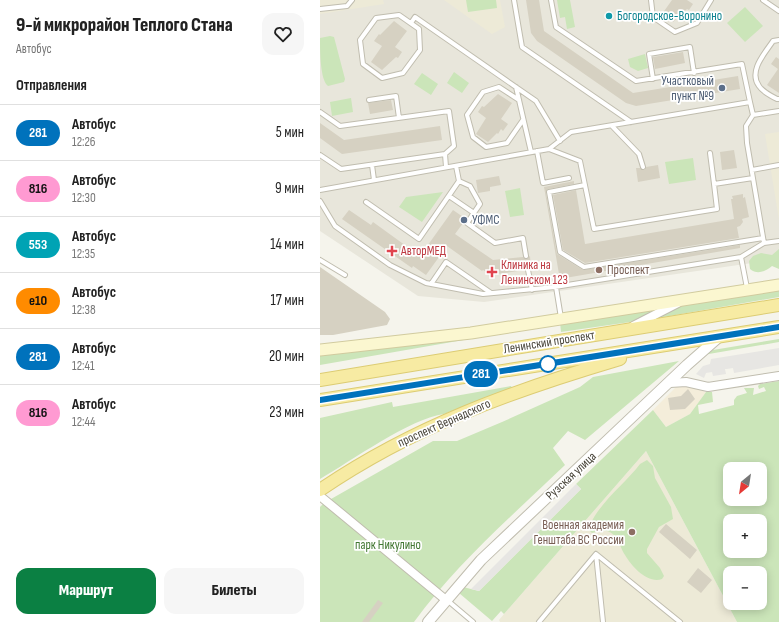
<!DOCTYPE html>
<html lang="ru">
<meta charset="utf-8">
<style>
body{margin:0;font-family:"Sofia Sans Condensed",sans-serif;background:#f6f6f6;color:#222;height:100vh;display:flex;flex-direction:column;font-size:15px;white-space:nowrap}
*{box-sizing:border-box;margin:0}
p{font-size:13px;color:#767676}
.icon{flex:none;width:22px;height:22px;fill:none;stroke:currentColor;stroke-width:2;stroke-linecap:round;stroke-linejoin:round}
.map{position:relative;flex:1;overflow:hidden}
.details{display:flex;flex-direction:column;background:#fff;width:320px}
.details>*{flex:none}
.badge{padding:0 8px;border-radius:13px;font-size:14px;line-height:26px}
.needle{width:26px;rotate:210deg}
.buttons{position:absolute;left:403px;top:462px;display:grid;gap:8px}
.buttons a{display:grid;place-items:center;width:44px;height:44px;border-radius:8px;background:#fff;box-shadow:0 2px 10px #0003;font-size:20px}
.map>.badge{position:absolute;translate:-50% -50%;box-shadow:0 0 0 2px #fff}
h2{padding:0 16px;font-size:15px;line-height:36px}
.round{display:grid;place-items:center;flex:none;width:42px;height:42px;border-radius:12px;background:#f6f6f6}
.overview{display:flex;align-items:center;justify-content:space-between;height:68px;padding:0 16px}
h1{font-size:19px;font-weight:800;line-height:30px}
.action{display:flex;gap:8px;margin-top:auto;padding:8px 16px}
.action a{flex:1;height:46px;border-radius:12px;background:#0b8043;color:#fff;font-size:16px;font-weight:800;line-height:46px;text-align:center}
.action a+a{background:#f6f6f6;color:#222}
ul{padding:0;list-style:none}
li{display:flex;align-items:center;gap:12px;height:56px;padding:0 16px;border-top:1px solid #e0e0e0}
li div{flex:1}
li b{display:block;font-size:15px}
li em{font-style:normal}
li .badge{min-width:44px;font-weight:700;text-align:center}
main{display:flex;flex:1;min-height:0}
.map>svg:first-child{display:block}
.residential{fill:#e8e6db}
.commercial{fill:#f4edda}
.education{fill:#edead7}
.green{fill:#cbe5b9;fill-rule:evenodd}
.parking{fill:#e7e6e3}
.building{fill:#d6d1c2}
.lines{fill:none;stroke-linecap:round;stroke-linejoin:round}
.service-casing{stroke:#c0bdaf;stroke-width:6}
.minor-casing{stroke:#c0bdaf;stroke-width:10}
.tertiary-casing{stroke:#c0bdaf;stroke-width:12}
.secondary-casing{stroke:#d1cb9f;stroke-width:13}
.primary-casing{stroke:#dccc73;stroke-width:14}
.service{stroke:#fff;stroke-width:4}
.minor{stroke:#fff;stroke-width:8}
.tertiary{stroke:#fff;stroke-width:10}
.secondary{stroke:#fbf7d0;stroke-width:11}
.primary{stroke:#f7eba3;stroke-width:12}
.line-casing{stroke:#fff;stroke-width:9}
.line{stroke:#0072bc;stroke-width:6}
.culture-dot{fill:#0f9aa8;stroke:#fff;stroke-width:1.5}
.service-dot{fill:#5c6f8a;stroke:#fff;stroke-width:1.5}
.health-dot{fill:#e0444e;stroke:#fff;stroke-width:1.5}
.education-dot{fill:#8d6e63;stroke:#fff;stroke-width:1.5}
.stop-dot{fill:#fff;stroke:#0072bc;stroke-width:2}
.labels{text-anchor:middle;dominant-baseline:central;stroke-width:3.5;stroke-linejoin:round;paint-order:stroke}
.culture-label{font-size:13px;fill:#0d838f;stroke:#fff;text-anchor:start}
.service-label{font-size:13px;fill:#4e5e75;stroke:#fff;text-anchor:end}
.health-label{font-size:13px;fill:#be3a42;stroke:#fff;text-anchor:start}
.education-label{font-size:13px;fill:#785e54;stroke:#fff;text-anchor:start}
.street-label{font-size:13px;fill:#49453a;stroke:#fff}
.park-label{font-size:13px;fill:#417731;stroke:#fff}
</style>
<main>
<section class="details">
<div class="overview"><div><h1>9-й микрорайон Теплого Стана</h1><p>Автобус</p></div><a class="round"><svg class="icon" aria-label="heart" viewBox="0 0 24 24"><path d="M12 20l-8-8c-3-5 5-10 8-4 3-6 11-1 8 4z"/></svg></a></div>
<h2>Отправления</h2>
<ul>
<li><span class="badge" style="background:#0072bc;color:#fff">281</span><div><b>Автобус</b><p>12:26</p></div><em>5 мин</em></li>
<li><span class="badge" style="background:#ff9ad2;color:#111">816</span><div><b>Автобус</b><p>12:30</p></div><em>9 мин</em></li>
<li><span class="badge" style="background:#00a3b4;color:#fff">553</span><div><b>Автобус</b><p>12:35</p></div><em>14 мин</em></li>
<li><span class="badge" style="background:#ff8b00;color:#111">е10</span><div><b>Автобус</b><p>12:38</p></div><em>17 мин</em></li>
<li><span class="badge" style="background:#0072bc;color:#fff">281</span><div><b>Автобус</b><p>12:41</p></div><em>20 мин</em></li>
<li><span class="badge" style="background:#ff9ad2;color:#111">816</span><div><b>Автобус</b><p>12:44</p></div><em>23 мин</em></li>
</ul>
<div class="action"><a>Маршрут</a><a>Билеты</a></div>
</section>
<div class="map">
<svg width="459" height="622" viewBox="0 0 459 622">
<rect width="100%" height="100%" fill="#f5f4ec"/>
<!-- residential -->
<path class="residential" d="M0 0H459V259L164 302 98 296 0 231Z"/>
<!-- commercial -->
<path class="commercial" d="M358 385H367L386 392 370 414 346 427 333 410Z"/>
<!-- education -->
<path class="education" d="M0 0H63L64 4 0 14Z
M124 0H180L185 27 172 34Z
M459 132V220L445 134Z
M326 451 417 622H180L179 620 184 614Z"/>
<!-- green -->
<path class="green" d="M146 0H176L177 8 148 12Z
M237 0H250L255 27 247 29 245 17 240 18Z
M425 7 443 26 425 42 407 23Z
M10 36 14 37 25 79 24 82 8 86C0 80 0 50 0 38Z
M325 54 328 68 318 71 310 67 308 59Z
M134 72 149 83 142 93 127 83Z
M102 73 118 84 111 95 94 84Z
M31 98 33 112 12 116 10 102Z
M373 158 376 180 349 184 345 162Z
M200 188 204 215 190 217 185 191Z
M123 192 102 222 79 207 86 197Z
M459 249V269L452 266C445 272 437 275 430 269L429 261 433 256 441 253 452 255Z
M459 288V297L338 318V316L364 305Z
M349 304 310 322 241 332 240 322Z
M155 335V338L0 365V355Z
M459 339V342L383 355 393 350Z
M359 361 265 440 248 431 233 448 245 465C193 515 137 563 94 622H0V507L4 503 113 441H137L182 422 260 387 273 377Z
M459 381V622H417L326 451 184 614 181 611 172 621 139 593 143 587 159 591 261 489 256 484 333 410 346 427 370 414 386 392H392L393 402 378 405 379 414 414 405V400L417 396 427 393 424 388H434L433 395 446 391 444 387 439 389 438 386 440 384ZM410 469H440V499H410ZM410 521H440V551H410ZM410 573H440V603H410Z
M191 386 192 388 124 414C91 418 31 461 0 479V418L72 402 73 407Z
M327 460 333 466 335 478 351 507 353 519 339 527 327 549V553L340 568 344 576 342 579C328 584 312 567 305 555 299 546 299 535 287 531 282 530 276 532 272 533L269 530C273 508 306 483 320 464Z"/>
<!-- parking -->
<path class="parking" d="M459 348V365L414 373 413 368 407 369H405L406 374 393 376 392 372 386 373 384 378 376 374 383 366 390 364 391 359Z
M256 484 261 489 159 591 151 589Z"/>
<!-- building -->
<path class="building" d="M206 0H219L224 31 313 93 418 76 420 89 316 106 306 103 217 41 211 33Z
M352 0H367L373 4 369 10 367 9 353 22 342 14Z
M74 21 87 31 75 47 82 52 78 58 76 57 62 70 51 62 62 46 54 41 59 34 60 35Z
M363 52 365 63 335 69 333 57Z
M456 57 459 59V93L447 85 458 69 451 64Z
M178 94 192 103 181 119 188 124 183 131 181 129 178 134 177 133 168 142 156 134 166 118 158 112 162 106 164 107Z
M71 100 73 110 50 114 48 103Z
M0 123 24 140 120 126 122 140 22 154 0 138Z
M414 150 417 168 402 170 400 152Z
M338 165 340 178 318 182 316 168H320L324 170 326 167Z
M179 176 181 185 170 187V191L158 193 156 180Z
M254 181V184L228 189 226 193 237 254 263 270 420 245V248L245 278 239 274 224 187Z
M256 190 265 244 414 219 411 199H413L412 196 423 194V198L425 197 429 217 422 219 423 222 420 226 417 227 419 238 265 263 243 250 233 195Z
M29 210 51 225 53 222 100 256 133 210 146 219 135 234 173 260 203 257 206 259 210 256 211 269 208 267 205 270 171 275 163 270 162 271 127 246 106 275 93 266 92 268 22 219Z
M0 267 65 312 70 319 67 325 13 335H0Z
M368 389 375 399 365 409 350 410 348 398 361 396Z
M346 524 377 550 370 559 339 532Z
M378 568 392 580 381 593 367 582Z
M58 600 63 603 49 622H42Z"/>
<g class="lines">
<!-- service casing -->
<g class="service-casing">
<path id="service" d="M194 0 202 47 311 122
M231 0 236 27 316 81 422 64 430 102
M331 0 333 17 355 32 377 23 391 0
M443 0 459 11
M0 9 27 6 32 0
M79 15 99 29 100 50 83 73 62 78 43 64 40 40 56 18Z
M91 23 95 17 216 101 240 141
M459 40 453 41C445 53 428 71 439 86 442 91 451 96 457 99H459
M333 79 329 54 370 47 374 73
M196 87 211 152
M49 100 76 96 79 118
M199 100 179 87 163 92 147 115 153 137 166 147 187 143 203 120
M0 112 20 126 129 111 134 146 125 154 126 167
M292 126 319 154 323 167
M229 149 260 161 274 229 397 209 394 184 433 178
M217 151 223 183 249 178
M390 153 394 184
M0 155 21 169 125 154
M52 165 54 180
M136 166 139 181 150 186 160 204 147 223 175 243 203 238 206 256
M432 170 459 165
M265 185 229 192 240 252 264 267 443 238
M0 190 229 149 251 132 430 102 433 115 459 111
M129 196 154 213
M0 201 15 226 70 265 106 283 163 294 235 287 421 257 444 243 427 143 426 126 433 115
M46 202 99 239 139 181
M444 243 459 241
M421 257 427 288
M0 260 25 275
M208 270 212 290
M111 284 126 262 171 293
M236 287 241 318
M276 554 360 622
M127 600 153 622
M219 622 276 554 283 622"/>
</g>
<!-- minor casing -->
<g class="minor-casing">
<path id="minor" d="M313 326 358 303
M350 383 366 382 388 387 459 376
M0 496 126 600"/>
</g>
<!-- tertiary casing -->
<g class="tertiary-casing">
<path id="tertiary" d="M108 622 161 560 367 365 400 336"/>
</g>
<!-- secondary casing -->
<g class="secondary-casing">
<path id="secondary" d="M0 350 151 333 459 285"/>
</g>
<!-- primary casing -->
<g class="primary-casing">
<path id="primary" d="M0 380 459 305
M0 400 459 327
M0 490C94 426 192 391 300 359"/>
</g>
<!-- service -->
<use href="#service" class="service"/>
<!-- minor -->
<use href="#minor" class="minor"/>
<!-- tertiary -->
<use href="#tertiary" class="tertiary"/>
<!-- secondary -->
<use href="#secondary" class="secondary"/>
<!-- primary -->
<use href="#primary" class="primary"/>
</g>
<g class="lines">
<!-- line casing -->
<g class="line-casing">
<path id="line" d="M0 400 459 327"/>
</g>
<!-- line -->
<use href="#line" class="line"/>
</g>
<!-- markers -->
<circle class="culture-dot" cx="289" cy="16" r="4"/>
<g class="service-dot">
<circle cx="402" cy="88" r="4"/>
<circle cx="144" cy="220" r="4"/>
</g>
<g class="health-dot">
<path d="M70 245h4v4h4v4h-4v4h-4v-4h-4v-4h4z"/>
<path d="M170 266h4v4h4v4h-4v4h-4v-4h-4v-4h4z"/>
</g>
<g class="education-dot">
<circle cx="279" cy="270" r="4"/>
<circle cx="312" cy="532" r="4"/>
</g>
<circle class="stop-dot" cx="228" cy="364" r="8"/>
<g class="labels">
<!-- culture labels -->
<g class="culture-label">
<text x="297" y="16">Богородское-Воронино</text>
</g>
<!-- service labels -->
<g class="service-label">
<text x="394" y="81">Участковый<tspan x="394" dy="15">пункт №9</tspan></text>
<text x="152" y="220" text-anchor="start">УФМС</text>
</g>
<!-- health labels -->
<g class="health-label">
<text x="81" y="251">АвторМЕД</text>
<text x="181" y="265">Клиника на<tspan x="181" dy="15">Ленинском 123</tspan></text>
</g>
<!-- education labels -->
<g class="education-label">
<text x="287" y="270">Проспект</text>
<text x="304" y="525" text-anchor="end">Военная академия<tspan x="304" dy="15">Генштаба ВС России</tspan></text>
</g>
<!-- street labels -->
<g class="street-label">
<text transform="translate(229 342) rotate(-9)">Ленинский проспект</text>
<text transform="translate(124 423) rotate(-24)">проспект Вернадского</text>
<text transform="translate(251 476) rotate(-43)">Рузская улица</text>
</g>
<!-- park labels -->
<g class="park-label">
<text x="68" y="545">парк Никулино</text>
</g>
</g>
</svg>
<div class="buttons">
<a><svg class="needle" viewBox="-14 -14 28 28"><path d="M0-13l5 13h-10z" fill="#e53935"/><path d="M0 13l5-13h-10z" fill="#767676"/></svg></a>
<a>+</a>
<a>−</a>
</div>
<b class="badge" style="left:161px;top:374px;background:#0072bc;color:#fff">281</b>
</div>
</main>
